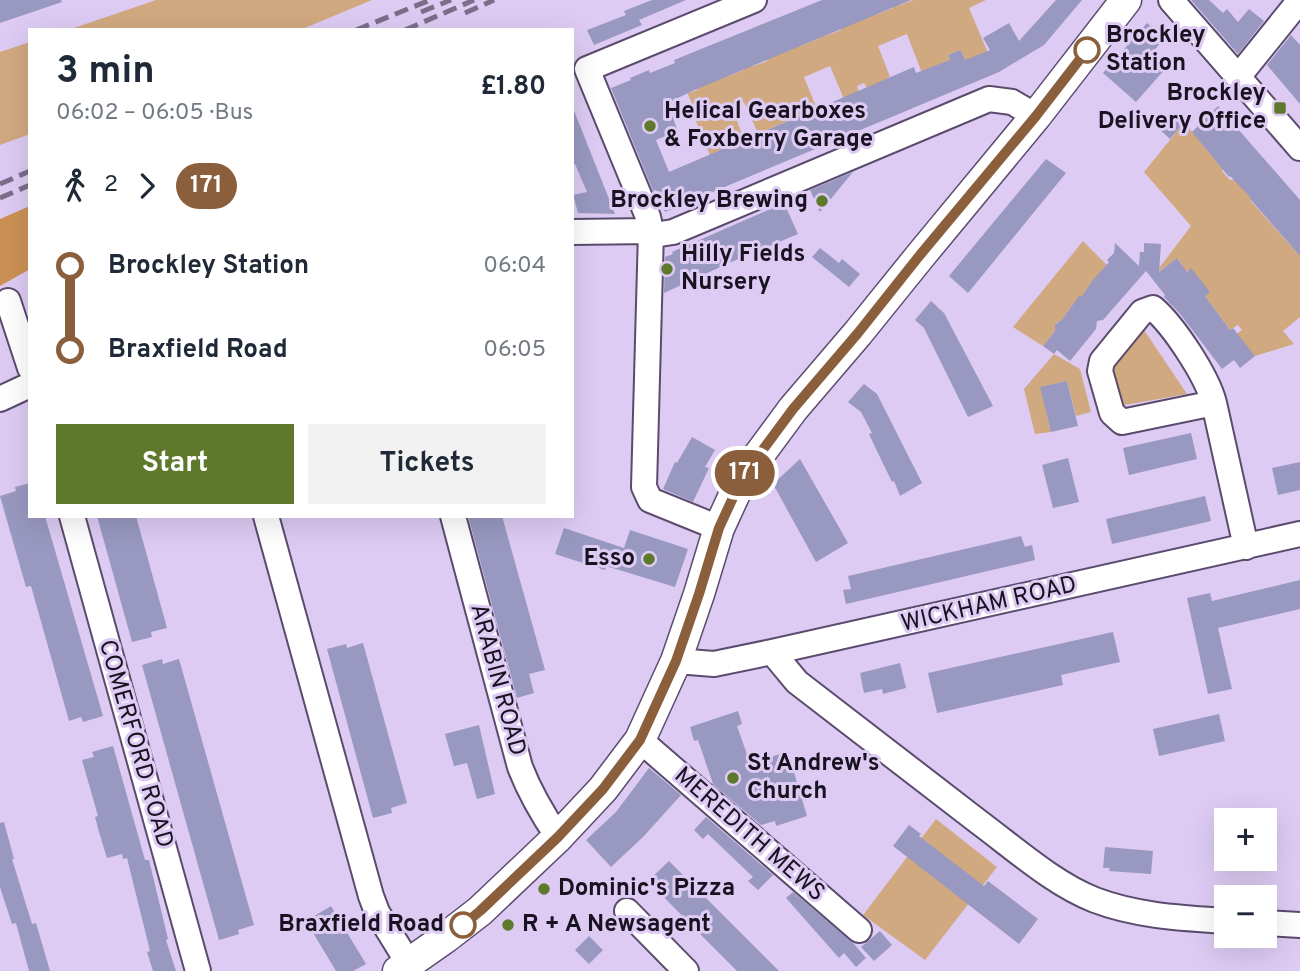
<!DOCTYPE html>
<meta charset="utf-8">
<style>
body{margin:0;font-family:Overpass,sans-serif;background:#f2f2f3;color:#1f2937;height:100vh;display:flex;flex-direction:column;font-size:26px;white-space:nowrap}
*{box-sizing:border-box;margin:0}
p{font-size:23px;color:#747a83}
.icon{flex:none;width:38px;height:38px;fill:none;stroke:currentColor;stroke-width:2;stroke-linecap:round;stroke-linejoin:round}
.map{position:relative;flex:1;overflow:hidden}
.drawer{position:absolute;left:28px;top:28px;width:546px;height:490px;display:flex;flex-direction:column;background:#fff;border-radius:0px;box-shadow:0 7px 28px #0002}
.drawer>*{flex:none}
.badge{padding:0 14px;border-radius:23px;font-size:24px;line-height:46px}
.controls{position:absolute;left:1214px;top:808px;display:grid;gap:14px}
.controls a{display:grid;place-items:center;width:63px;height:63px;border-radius:0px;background:#fff;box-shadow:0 7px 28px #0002;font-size:35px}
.map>.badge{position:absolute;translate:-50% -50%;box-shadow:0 0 0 4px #fff}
.legs{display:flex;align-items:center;gap:10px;height:77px;padding:0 28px;font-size:23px}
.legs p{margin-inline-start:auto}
.head{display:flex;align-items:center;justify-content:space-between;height:119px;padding:0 28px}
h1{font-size:38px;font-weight:700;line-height:52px}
.primary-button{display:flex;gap:14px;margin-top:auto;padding:14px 28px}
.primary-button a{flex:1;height:80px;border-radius:0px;background:#5e792c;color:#fff;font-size:28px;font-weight:700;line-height:80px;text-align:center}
.primary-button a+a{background:#f2f2f3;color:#1f2937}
ul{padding:0 28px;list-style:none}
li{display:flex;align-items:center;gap:24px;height:84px;font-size:26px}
li i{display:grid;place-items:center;width:10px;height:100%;margin:0 9px;background:currentColor}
li i::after{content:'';width:18px;height:18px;margin:-9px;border:5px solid;border-radius:50%;background:#fff}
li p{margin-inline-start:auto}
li:first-child i{background:linear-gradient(#0000 50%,currentColor 0)}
li:last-child i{background:linear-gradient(currentColor 50%,#0000 0)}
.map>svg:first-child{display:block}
.green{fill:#d1a981}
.forest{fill:#cb9154}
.building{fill:#9998c0}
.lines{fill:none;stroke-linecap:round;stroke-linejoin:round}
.minor-casing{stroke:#5b4b6d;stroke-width:28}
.major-casing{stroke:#5b4b6d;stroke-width:33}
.minor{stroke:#fff;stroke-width:24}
.major{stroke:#fff;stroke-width:30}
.rail{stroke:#7b6e89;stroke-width:5;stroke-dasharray:14 7;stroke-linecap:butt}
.line-1-casing{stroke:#fff;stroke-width:16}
.line-1{stroke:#8b5e3c;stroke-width:10}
.stop-1-dot{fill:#fff;stroke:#8b5e3c;stroke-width:3.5}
.poi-dot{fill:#5e792c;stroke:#ddcbf3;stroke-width:2.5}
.labels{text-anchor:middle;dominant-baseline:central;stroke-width:6;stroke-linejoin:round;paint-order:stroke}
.stop-label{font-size:24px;font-weight:bold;fill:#191220;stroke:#ddcbf3;text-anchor:start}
.poi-label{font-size:24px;font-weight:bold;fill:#191220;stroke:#ddcbf3;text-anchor:start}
.street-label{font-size:24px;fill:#191220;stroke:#ddcbf3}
</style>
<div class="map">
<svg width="1300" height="971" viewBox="0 0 1300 971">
<rect width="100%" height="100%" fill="#ddcbf3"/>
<!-- green -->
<path class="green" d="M156 0H372L300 30H68Z
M890 0H898L900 5 913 0H986L969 8 996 72 965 60 961 50 948 55 953 69 925 81 907 34 878 46 890 77 882 81 888 96 867 88 864 83 857 86 864 106 844 99 830 66 804 77 817 109 762 132 764 147 744 102 732 107 744 140 715 168 696 121 699 119 682 81 683 80 689 93 697 90 692 77 729 76 744 70 738 56 745 54 751 67 767 61 762 47 758 26 762 24 769 42 797 32 803 45 818 39 813 25 820 23 825 36 841 30 836 16 878 14 893 8Z
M30 42V134L0 145V52Z
M1182 125 1187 126 1196 136H1216L1204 147 1216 160 1236 158 1222 171 1230 180H1234L1262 189 1250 200 1300 256V317L1283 331 1294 344 1255 356 1235 335 1242 330 1238 325 1230 330 1205 296 1191 269 1186 272 1179 260 1176 259 1153 276 1191 226 1144 172Z
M1083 241 1108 266 1076 303H1074L1061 321H1058L1055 325V331L1043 346 1013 327Z
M1144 330 1187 394 1119 406 1110 370Z
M1054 354 1080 369 1091 412 1076 416 1067 381 1041 387 1051 432 1035 434 1024 389Z
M936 819 997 867 925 960 863 915Z"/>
<!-- forest -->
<path class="forest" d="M30 206V269L0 286V219Z"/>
<!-- building -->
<path class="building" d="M0 0H61L62 2 0 23Z
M652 0H686L639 20 642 25 594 45 587 30 626 15 624 11Z
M822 0H911L697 89 667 103 678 131 656 140 669 172 914 67 916 73 950 60 948 55 961 50 965 60 990 50 983 38 1009 23 1019 41 1056 0H1082L1044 45 999 72 665 212 656 190 653 191 611 88 631 80 630 78 649 70 650 73 675 63 674 60Z
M1191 0H1209L1223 13 1227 9 1238 22 1249 9 1264 21 1238 54Z
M1147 23 1165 38 1150 55 1166 68 1136 102 1103 73Z
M1291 35 1300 45V104L1267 65Z
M1218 106 1300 200V256L1250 199 1251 198 1230 176 1229 177 1192 132Z
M572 108H573L615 214 578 213 573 195 587 192 575 164 572 165Z
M1168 113 1182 125 1170 139 1156 126Z
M1046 159 1066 173 968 293 949 276Z
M853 172 820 212 810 190Z
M784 203 798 234 729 263 664 293 665 257 673 254 672 252Z
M1115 243 1139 266 1140 252H1144V243L1161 244 1159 272 1177 258 1187 272 1191 268 1210 292 1205 296 1230 330 1233 328 1255 356 1240 368 1234 360 1222 369 1181 315 1164 297 1165 295 1146 271 1103 320 1097 321 1096 329 1070 361 1057 350 1054 354 1043 346 1055 331V325L1059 321H1061L1079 296H1082L1093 280 1109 262 1107 260 1114 253Z
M820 248 839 263 842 259 860 274 849 287 812 257Z
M931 301 944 313 993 406 968 417 924 328 915 320Z
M1067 381 1078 426 1051 432 1040 387Z
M864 384 877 394 922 483 900 496 894 481 892 482 876 449 869 434 872 433 861 412 848 402Z
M1191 433 1197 459 1129 475 1123 448Z
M692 437 715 450 705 467 709 468 693 502 663 489 675 462 677 463Z
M1068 458 1079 502 1053 508 1042 465Z
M800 459 848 543 816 562 773 484Z
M1300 462V490L1278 495 1272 468Z
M30 483V516H45L103 716 83 722 81 717 69 721 31 586 26 587 0 496 16 491 15 487Z
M1205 496 1211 521 1112 544 1106 519Z
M97 516H136L167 628 151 632 152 637 132 642Z
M468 516H502L545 670 529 674 534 693 517 698Z
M564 528 624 548 630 530 688 549 675 587 606 566 605 570 555 554Z
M1021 536 1025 547 1032 545 1035 560 846 604 843 590 851 589 848 576Z
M1300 580V609L1218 628 1232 689 1208 694 1187 598 1210 593 1212 601Z
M1113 632 1120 662 1061 675 1063 685 937 713 928 673Z
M363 643 407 803 391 808 392 813 373 818 327 649 346 644 347 648Z
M162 659 163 664 179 659 254 925 238 930 239 934 219 940 142 665Z
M900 663 906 688 883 694 882 689 864 693 860 673Z
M738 711 742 724 737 726 750 763 780 754 782 761 790 759 807 816 776 826 775 821 761 825 713 784 698 740 694 741 690 727Z
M1219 714 1225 741 1159 756 1153 729Z
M479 725 495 794 477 799 467 763 454 766 445 734Z
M113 746 145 860H149L168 939 166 940 176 971H153L147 952 150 951 127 858 123 859 122 854 107 858 99 832 95 817 98 816 82 760 94 757 92 752Z
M649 768 681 795 644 836 611 867 586 840 616 812Z
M706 817 773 875 758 890 748 881 753 877 708 834 703 839 694 830Z
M4 822 14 859H12L32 924 36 923 50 971H29L16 923 12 924 0 887V823Z
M909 825 921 834 919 836 984 886 988 881 1038 919 1019 944 893 846Z
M1105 847 1153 851 1151 874 1109 871 1110 868H1103Z
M669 861 779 971H737L703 937 648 881Z
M793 892 853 943 866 958 856 967 844 953 839 958 786 898Z
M331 906 366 964 353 971H336L306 921Z
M880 931 892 945 874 961 861 947Z
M589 936 603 950 589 964 575 950Z"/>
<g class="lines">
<!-- minor casing -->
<g class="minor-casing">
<path id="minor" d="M1171 0 1300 148
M1238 77 1300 0
M572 232 651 231 660 234 673 232 989 99 1012 102 1036 116
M8 301 30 368
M0 399 30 385
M1214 403 1122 422 1112 413 1100 371 1102 361 1142 312 1153 308C1174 326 1207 376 1214 403L1246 547
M72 516 198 971
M266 516 371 896 377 912 409 964
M453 516 520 767C530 793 543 815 558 837
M719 528 650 500 644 487 651 231 648 217 587 69 754 0
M772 652 797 682C858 729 919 776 980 823 1015 849 1054 884 1095 900 1137 916 1182 918 1227 921
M676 661 714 664 772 652 1300 534
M640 740 859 930
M627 911 686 971
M1265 923 1300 925"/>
</g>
<!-- major casing -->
<g class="major-casing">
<path id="major" d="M398 971 445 938 480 911 558 837 603 789 640 740 676 661 699 594 719 528 742 478 793 409 858 333 921 255 1036 116 1126 0"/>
</g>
<!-- minor -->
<use href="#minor" class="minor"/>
<!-- major -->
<use href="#major" class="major"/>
<!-- rail -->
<path class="rail" d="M421 12 451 0
M465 13 494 0
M356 30 430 0
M405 30 474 0
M0 184 30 171
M0 198 30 185"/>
</g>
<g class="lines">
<!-- line-1 casing -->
<g class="line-1-casing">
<path id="line-1" d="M463 925 480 911 558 837 603 789 640 740 676 661 699 594 719 528 742 478 793 409 858 333 920 255 1036 116 1087 50"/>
</g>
<!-- line-1 -->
<use href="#line-1" class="line-1"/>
</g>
<!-- markers -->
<g class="stop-1-dot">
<circle cx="1087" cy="50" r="12"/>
<circle cx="463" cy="925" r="12"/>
</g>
<g class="poi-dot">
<rect x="1273" y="101" width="14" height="14" rx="3.5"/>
<circle cx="650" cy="126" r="7"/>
<circle cx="822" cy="201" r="7"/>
<circle cx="667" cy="269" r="7"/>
<circle cx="649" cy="559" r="7"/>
<circle cx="733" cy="778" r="7"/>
<circle cx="544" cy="889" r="7"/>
<circle cx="508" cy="925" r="7"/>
</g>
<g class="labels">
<!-- stop labels -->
<g class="stop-label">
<text x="1106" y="36">Brockley<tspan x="1106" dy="28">Station</tspan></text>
<text x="444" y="925" text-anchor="end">Braxfield Road</text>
</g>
<!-- poi labels -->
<g class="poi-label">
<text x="1266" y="94" text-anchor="end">Brockley<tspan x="1266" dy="28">Delivery Office</tspan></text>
<text x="664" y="112">Helical Gearboxes<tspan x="664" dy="28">&amp; Foxberry Garage</tspan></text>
<text x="808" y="201" text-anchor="end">Brockley Brewing</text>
<text x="681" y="255">Hilly Fields<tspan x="681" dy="28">Nursery</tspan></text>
<text x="635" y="559" text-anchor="end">Esso</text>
<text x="747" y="764">St Andrew's<tspan x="747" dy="28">Church</tspan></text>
<text x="558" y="889">Dominic's Pizza</text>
<text x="522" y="925">R + A Newsagent</text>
</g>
<!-- street labels -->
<g class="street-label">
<text transform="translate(989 605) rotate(-13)">WICKHAM ROAD</text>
<text transform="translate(497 680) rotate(75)">ARABIN ROAD</text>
<text transform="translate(135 744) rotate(74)">COMERFORD ROAD</text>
<text transform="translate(749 835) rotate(41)">MEREDITH MEWS</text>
</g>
</g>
</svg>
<div class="controls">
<a>+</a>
<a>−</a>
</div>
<b class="badge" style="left:745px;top:473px;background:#8b5e3c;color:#fff">171</b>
<section class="drawer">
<div class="head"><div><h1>3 min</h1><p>06:02 – 06:05 · Bus</p></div><b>£1.80</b></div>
<div class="legs"><svg class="icon" aria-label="walk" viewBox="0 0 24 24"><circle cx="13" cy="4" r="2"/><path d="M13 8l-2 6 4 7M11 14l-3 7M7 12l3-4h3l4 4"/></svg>2<svg class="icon" aria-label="forward" viewBox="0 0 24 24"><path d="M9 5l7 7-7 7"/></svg><b class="badge" style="background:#8b5e3c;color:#fff">171</b></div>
<ul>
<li><i style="color:#8b5e3c"></i><b>Brockley Station</b><p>06:04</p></li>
<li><i style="color:#8b5e3c"></i><b>Braxfield Road</b><p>06:05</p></li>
</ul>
<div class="primary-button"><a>Start</a><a>Tickets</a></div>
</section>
</div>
